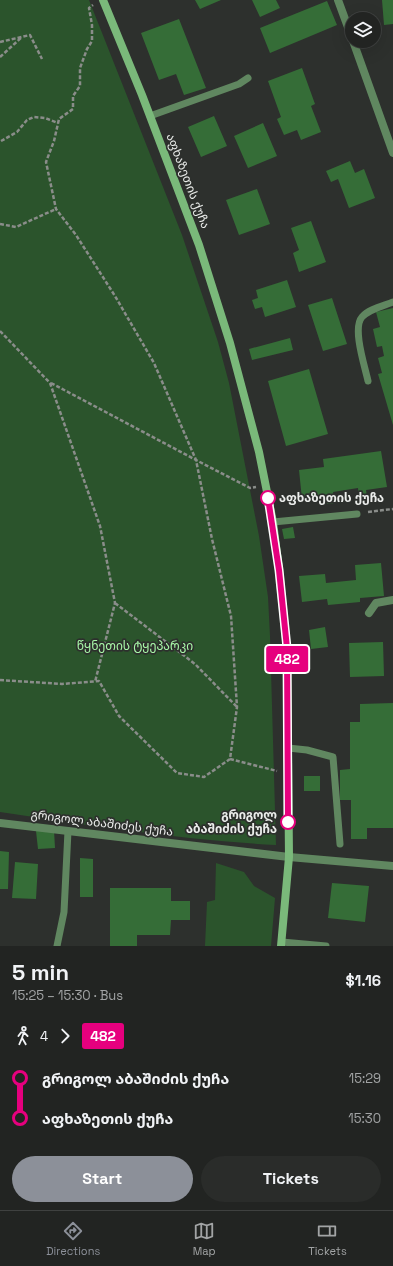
<!DOCTYPE html>
<meta charset="utf-8">
<style>
body{margin:0;font-family:"Space Grotesk","Noto Sans Georgian",sans-serif;background:#2a2c2a;color:#f1f3f6;height:100vh;display:flex;flex-direction:column;font-size:15px;white-space:nowrap}
*{box-sizing:border-box;margin:0}
p{font-size:13px;color:#a2a4a5}
.icon{flex:none;width:22px;height:22px;fill:none;stroke:currentColor;stroke-width:2;stroke-linecap:round;stroke-linejoin:round}
.map{position:relative;height:946px;overflow:hidden}
.drawer{display:flex;flex-direction:column;background:#222422;flex:1}
.drawer>*{flex:none}
.badge{padding:0 8px;border-radius:3px;font-size:14px;line-height:26px}
.buttons{position:absolute;left:345px;top:12px;display:grid;gap:8px}
.buttons a{display:grid;place-items:center;width:36px;height:36px;border-radius:50%;background:#222422;box-shadow:0 4px 16px #0002,0 0 0 1px #3f4140;font-size:20px}
.map>.badge{position:absolute;translate:-50% -50%;box-shadow:0 0 0 2px #fff}
.legs{display:flex;align-items:center;gap:6px;height:44px;padding:0 12px;font-size:13px}
.legs p{margin-inline-start:auto}
.headline{display:flex;align-items:center;justify-content:space-between;height:68px;padding:0 12px}
h1{font-size:22px;font-weight:800;line-height:30px}
.action{display:flex;gap:8px;margin-top:auto;padding:8px 12px}
.action a{flex:1;height:46px;border-radius:24px;background:#8c9099;color:#fff;font-size:16px;font-weight:800;line-height:46px;text-align:center}
.action a+a{background:#2a2c2a;color:#f1f3f6}
ul{padding:0 12px;list-style:none}
li{display:flex;align-items:center;gap:14px;height:40px;font-size:15px}
li i{display:grid;place-items:center;width:6px;height:100%;margin:0 5px;background:currentColor}
li i::after{content:'';width:10px;height:10px;margin:-5px;border:3px solid;border-radius:50%;background:#222422}
li p{margin-inline-start:auto}
li:first-child i{background:linear-gradient(#0000 50%,currentColor 0)}
li:last-child i{background:linear-gradient(currentColor 50%,#0000 0)}
.tab-bar{display:flex;justify-content:space-around;align-items:center;height:56px;border-top:1px solid #3f4140;background:#222422;font-size:11px;color:#a2a4a5}
.tab-bar a{display:grid;justify-items:center;gap:2px}
.tab-bar .on{color:#8c9099}
.map>svg:first-child{display:block}
.green{fill:#2b542c}
.building{fill:#356d37}
.lines{fill:none;stroke-linecap:round;stroke-linejoin:round}
.path{stroke:#8a8d8a;stroke-width:2.5;stroke-dasharray:4 2;stroke-linecap:butt}
.lane{stroke:#608760;stroke-width:7}
.street{stroke:#608760;stroke-width:8}
.secondary{stroke:#7ab97a;stroke-width:8}
.line-1-casing{stroke:#fff;stroke-width:9}
.line-1{stroke:#e6007e;stroke-width:6}
.stop-1-dot{fill:#fff;stroke:#e6007e;stroke-width:2}
.labels{text-anchor:middle;dominant-baseline:central;stroke-width:3.5;stroke-linejoin:round;paint-order:stroke}
.street-label{font-size:12px;fill:#ebedeb;stroke:#2d302d}
.stop-label{font-size:12px;font-weight:bold;fill:#ebedeb;stroke:#2d302d;text-anchor:start}
.park-label{font-size:12px;fill:#a8f8a8;stroke:#2d302d}
</style>
<div class="map">
<svg width="393" height="946" viewBox="0 0 393 946">
<rect width="100%" height="100%" fill="#2d302d"/>
<!-- green -->
<path class="green" d="M0 0H89L182 235 218 342 229 383 259 536 268 597 270 636 276 845C184 840 92 826 0 812Z
M216 863 244 872 254 886 275 898 271 946H205L207 902 215 900Z"/>
<!-- building -->
<path class="building" d="M195 0H221L200 9Z
M252 0H276L280 8 260 17Z
M382 0H393V24L384 25Z
M327 1 337 25 270 53 260 28Z
M179 19 206 88 184 95 176 74 159 80 141 33Z
M302 68 315 104 311 106 321 132 301 140 297 130 284 135 277 119 281 117 268 81Z
M214 116 227 146 201 157 188 127Z
M263 123 277 156 248 168 234 136Z
M350 161 355 173 364 169 375 198 349 208 338 179 331 182 326 171Z
M257 189 270 224 239 235 226 200Z
M311 221 326 262 299 272 293 253 299 250 291 228Z
M287 280 296 307 265 317 262 307 255 309 252 300 258 298 256 290Z
M332 298 347 344 323 351 308 305Z
M393 308V425L378 374 382 373 378 358 384 356 382 346 377 347 373 329 380 327 376 312Z
M290 338 293 350 252 360 249 349Z
M309 369 328 434 286 446 268 381Z
M381 451 387 487 366 490 367 497 359 499 358 488 333 492 335 503 327 504 326 496 302 499 299 470 324 467 323 459Z
M293 527 295 538 284 539 282 529Z
M381 563 384 596 360 598V602L328 605 327 599 302 602 299 576 325 574 326 583 356 580 355 565Z
M325 627 328 647 311 649 309 630Z
M383 642 384 676 350 677 349 643Z
M393 703V828H367V839H351V800H340V770L350 769V722H360V704Z
M304 776H320V791H304Z
M54 830 55 848 38 849 36 831Z
M0 851 9 852 8 889H0Z
M80 858 93 859V897H80Z
M15 862 38 864 36 899 12 898Z
M332 883 369 886 365 922 328 918Z
M110 888H171V901H190V920H171L170 935H137V946H110Z"/>
<g class="lines">
<!-- path -->
<path class="path" d="M0 42 30 35 42 59
M0 57 22 37
M1 141 17 132 27 120 34 117 45 118 58 123
M0 224 16 227 56 209
M0 331 50 383 100 526 115 603 95 682
M51 383 196 460 250 488 256 487
M368 512 393 509
M115 603 195 664 237 707
M0 680 62 684 99 681 119 716 177 773 204 777 230 759 237 707 231 616 212 539 196 460 154 363 115 296 76 235 56 209 46 162 54 141 59 119 73 109V96L80 86V68L87 49 92 41V25L89 8 93 5
M230 759 277 771"/>
<!-- lane -->
<path class="lane" d="M150 116 239 84 248 78
M368 381C365 367 352 328 362 317 369 309 383 306 393 302
M273 522 357 514
M288 748 307 750 333 757 340 844
M282 942 326 946
M57 946 64 912 68 831"/>
<!-- street -->
<path class="street" d="M338 0 352 38
M353 41 393 153
M369 613 376 603 393 600
M0 823 289 857 393 866"/>
<!-- secondary -->
<path class="secondary" d="M103 0 142 95 199 245 230 343 259 452 273 522 279 570 287 648 289 857 281 946"/>
</g>
<g class="lines">
<!-- line-1 casing -->
<g class="line-1-casing">
<path id="line-1" d="M268 498 279 570 287 648 288 822"/>
</g>
<!-- line-1 -->
<use href="#line-1" class="line-1"/>
</g>
<!-- markers -->
<g class="stop-1-dot">
<circle cx="268" cy="498" r="7"/>
<circle cx="288" cy="822" r="7"/>
</g>
<g class="labels">
<!-- street labels -->
<g class="street-label">
<text transform="translate(188 181) rotate(69)">აფხაზეთის ქუჩა</text>
<text transform="translate(102 823) rotate(7)">გრიგოლ აბაშიძეს ქუჩა</text>
</g>
<!-- stop labels -->
<g class="stop-label">
<text x="279" y="498">აფხაზეთის ქუჩა</text>
<text x="277" y="815" text-anchor="end">გრიგოლ<tspan x="277" dy="14">აბაშიძის ქუჩა</tspan></text>
</g>
<!-- park labels -->
<g class="park-label">
<text x="135" y="646">წყნეთის ტყეპარკი</text>
</g>
</g>
</svg>
<div class="buttons">
<a><svg class="icon" aria-label="layers" viewBox="0 0 24 24"><path d="M12 4l9 5-9 5-9-5zM3 14l9 5 9-5"/></svg></a>
</div>
<b class="badge" style="left:287px;top:659px;background:#e6007e;color:#fff">482</b>
</div>
<section class="drawer">
<div class="headline"><div><h1>5 min</h1><p>15:25 – 15:30 · Bus</p></div><b>$1.16</b></div>
<div class="legs"><svg class="icon" aria-label="walk" viewBox="0 0 24 24"><circle cx="13" cy="4" r="2"/><path d="M13 8l-2 6 4 7M11 14l-3 7M7 12l3-4h3l4 4"/></svg>4<svg class="icon" aria-label="forward" viewBox="0 0 24 24"><path d="M9 5l7 7-7 7"/></svg><b class="badge" style="background:#e6007e;color:#fff">482</b></div>
<ul>
<li><i style="color:#e6007e"></i><b>გრიგოლ აბაშიძის ქუჩა</b><p>15:29</p></li>
<li><i style="color:#e6007e"></i><b>აფხაზეთის ქუჩა</b><p>15:30</p></li>
</ul>
<div class="action"><a>Start</a><a>Tickets</a></div>
</section>
<nav class="tab-bar">
<a class="on"><svg class="icon" aria-label="directions" viewBox="0 0 24 24"><path d="M12 3l9 9-9 9-9-9zM9 14v-3h6M13 9l2 2-2 2"/></svg>Directions</a>
<a><svg class="icon" aria-label="map" viewBox="0 0 24 24"><path d="M3 6l6-2 6 2 6-2v14l-6 2-6-2-6 2zM9 4v14M15 6v14"/></svg>Map</a>
<a><svg class="icon" aria-label="tickets" viewBox="0 0 24 24"><path d="M3 7h18v10H3zM15 7v10"/></svg>Tickets</a>
</nav>
